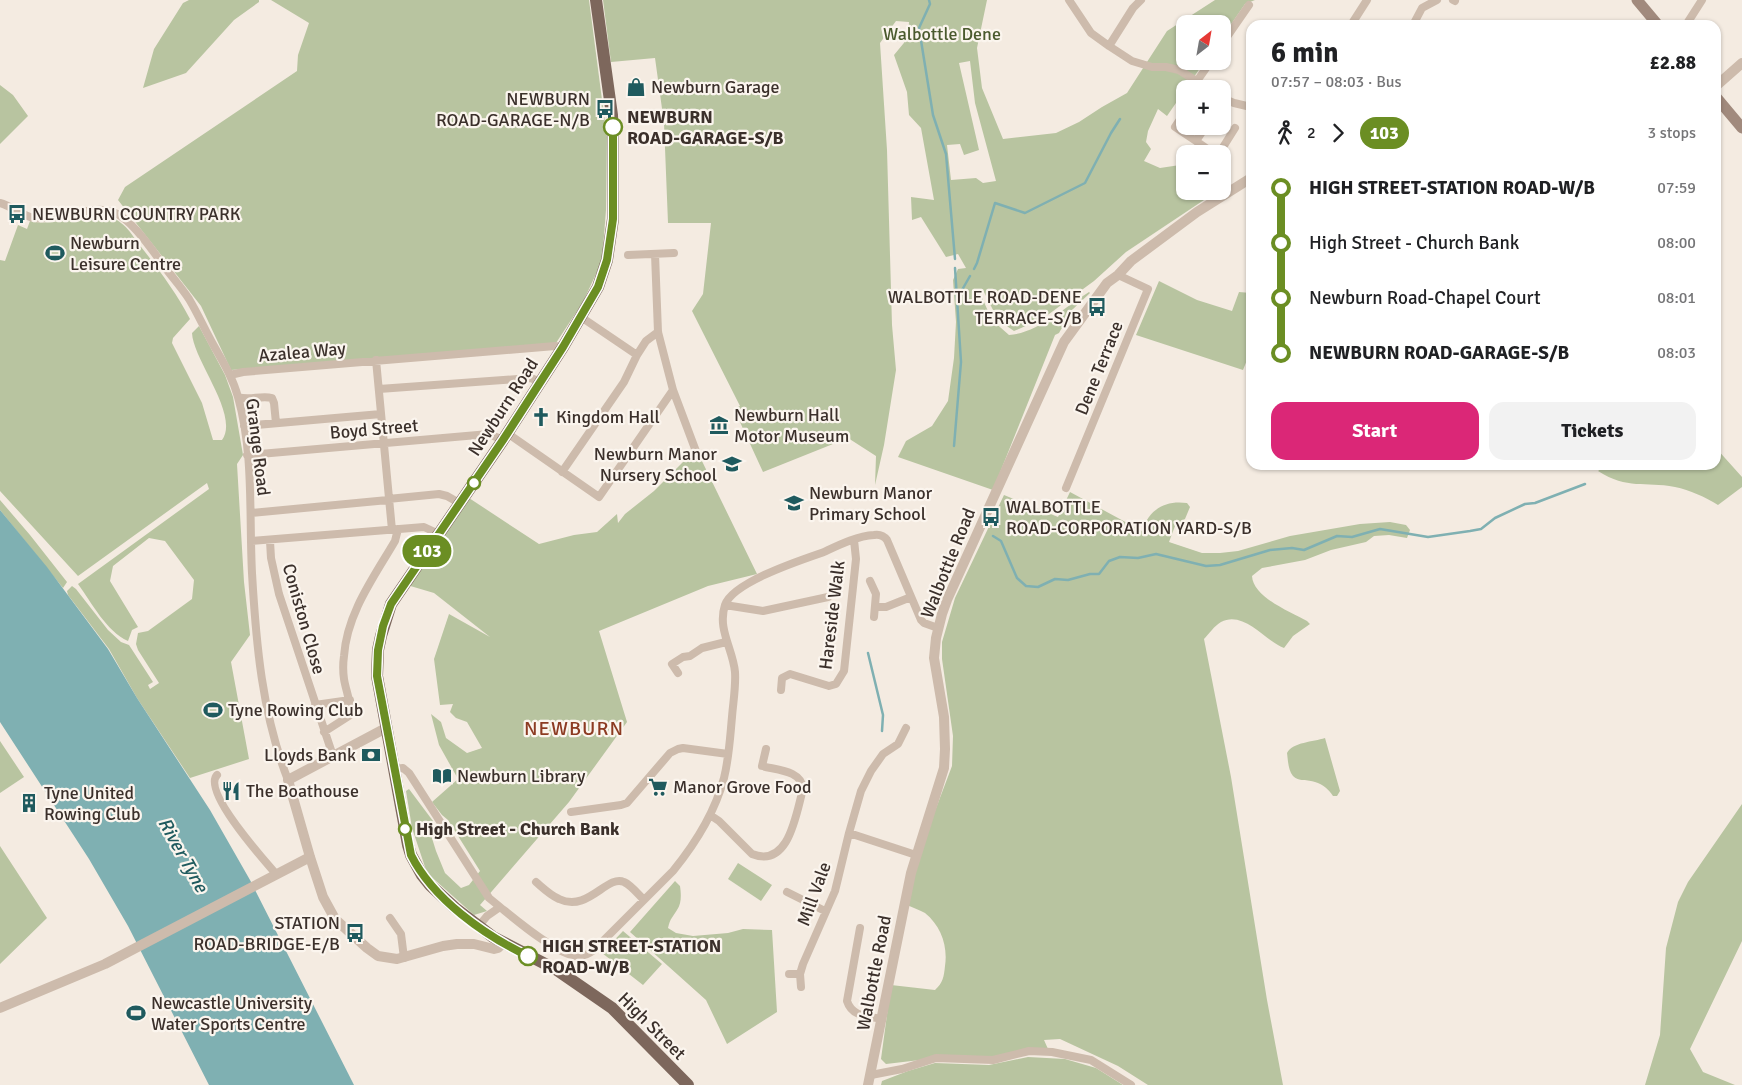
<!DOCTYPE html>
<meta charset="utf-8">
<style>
body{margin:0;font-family:Signika,sans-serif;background:#f2f2f2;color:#202124;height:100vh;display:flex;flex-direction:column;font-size:19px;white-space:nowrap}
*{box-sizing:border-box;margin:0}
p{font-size:16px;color:#757577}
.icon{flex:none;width:28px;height:28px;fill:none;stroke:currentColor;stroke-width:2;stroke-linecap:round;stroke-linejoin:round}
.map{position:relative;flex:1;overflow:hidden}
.sheet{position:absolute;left:1246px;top:20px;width:475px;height:450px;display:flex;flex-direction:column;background:#fff;border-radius:15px;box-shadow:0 1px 4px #0004}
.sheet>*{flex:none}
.badge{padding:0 10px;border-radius:16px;font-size:18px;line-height:32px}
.needle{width:32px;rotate:31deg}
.fabs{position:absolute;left:1176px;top:15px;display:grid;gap:10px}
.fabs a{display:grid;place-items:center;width:55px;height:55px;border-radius:10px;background:#fff;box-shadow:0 1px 4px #0004;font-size:25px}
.map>.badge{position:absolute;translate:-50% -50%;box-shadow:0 0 0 2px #fff}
.legs{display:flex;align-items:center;gap:8px;height:55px;padding:0 25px;font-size:16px}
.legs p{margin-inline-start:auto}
.head{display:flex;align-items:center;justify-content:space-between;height:85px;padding:0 25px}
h1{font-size:28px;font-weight:800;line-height:38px}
.cta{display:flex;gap:10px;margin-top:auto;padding:10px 25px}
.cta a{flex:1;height:58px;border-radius:15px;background:#db2777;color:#fff;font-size:20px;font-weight:800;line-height:58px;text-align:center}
.cta a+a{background:#f2f2f2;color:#202124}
ul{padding:0 25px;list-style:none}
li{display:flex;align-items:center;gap:18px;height:55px;font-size:19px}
li i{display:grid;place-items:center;width:8px;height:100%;margin:0 6px;background:currentColor}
li i::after{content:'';width:12px;height:12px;margin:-6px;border:4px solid;border-radius:50%;background:#fff}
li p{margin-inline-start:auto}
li:first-child i{background:linear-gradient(#0000 50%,currentColor 0)}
li:last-child i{background:linear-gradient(currentColor 50%,#0000 0)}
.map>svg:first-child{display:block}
.green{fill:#b8c4a0;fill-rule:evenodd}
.water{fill:#7fb0b2}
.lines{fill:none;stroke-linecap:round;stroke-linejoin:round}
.stream{stroke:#7fb0b2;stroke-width:2.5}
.minor{stroke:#cdbbac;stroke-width:8}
.tertiary{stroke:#cdbbac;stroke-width:10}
.secondary{stroke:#a18a7d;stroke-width:11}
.primary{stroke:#7d675c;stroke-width:12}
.line-1-casing{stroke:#fff;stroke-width:11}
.line-1{stroke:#6b8e23;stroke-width:8}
.stop-1-dot{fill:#fff;stroke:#6b8e23;stroke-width:2.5}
.labels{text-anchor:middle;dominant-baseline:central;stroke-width:4.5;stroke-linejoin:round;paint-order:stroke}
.park-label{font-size:18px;fill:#4a5a2e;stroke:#fbf5ee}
.poi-label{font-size:18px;fill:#3b302b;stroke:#fbf5ee;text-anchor:start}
.stop-label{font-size:18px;font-weight:bold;fill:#3b302b;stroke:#fbf5ee;text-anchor:start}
.street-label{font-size:18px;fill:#3b302b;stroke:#fbf5ee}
.water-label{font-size:19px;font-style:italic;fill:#1f5a5e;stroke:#fbf5ee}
.quarter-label{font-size:20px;letter-spacing:1px;fill:#8c3b22;stroke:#fbf5ee}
</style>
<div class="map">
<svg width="1742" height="1085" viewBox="0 0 1742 1085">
<rect width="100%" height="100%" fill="#f4ebe1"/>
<!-- green -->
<path class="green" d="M189 0H259V2L234 20 186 73 143 88 154 49 183 3Z
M271 0H589L607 138 606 210 602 261 583 302 556 343 231 370 201 306 118 200 125 187 297 71 298 55 309 23Z
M603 0H987L977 48 982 88 1003 139 1056 133 1079 122 1102 107 1127 93 1167 31 1215 0H1255L1245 4 1223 36 1222 24H1185V61H1205L1167 116 1158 109 1148 131 1146 142 1151 149 1144 161 1160 168 1180 165 1185 169V191H1210L1213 194 1126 252 1094 281 1049 314 1037 321 1014 331 998 320 984 292 979 291 992 320 1009 335C1038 333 1065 307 1089 292L1090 293 1072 310 1059 333 1055 335 993 490 898 457 906 441 932 426 948 401 954 358 956 322 953 280 958 269 966 268 958 254 946 257 921 217 912 220 911 197 934 200 921 128 909 115 907 92 894 55 908 38 909 22 896 21 880 43 887 150 892 325 896 370 884 445 875 485 876 456 848 438 763 472 734 409 740 406 692 311 703 294 711 223H668L664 123 655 58 611 62ZM970 61 975 103 996 181 983 183 976 178 951 180 947 145 960 144 964 155 979 150 959 63Z
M0 85 13 95 28 116 0 144Z
M95 215C105 215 113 216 121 223 128 228 133 236 138 243 157 267 176 292 190 319L173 338 172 343 202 403 213 440H222C240 415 193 360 192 333L199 326 225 375 233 397 243 455 237 464 244 582 250 635 231 662 249 759 190 778 137 698 109 649 68 595 67 591 72 586 76 589 108 630 121 642 129 645 153 682 148 685 150 689 159 683 138 650 136 644 138 633 148 631 192 599 194 580 165 541 149 538 113 566 110 581 138 627 132 630 128 641C106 631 92 603 78 584L209 489 207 483 78 576 0 491V260L5 261 18 225 27 229 30 221C51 226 74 217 95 215Z
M1159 281 1197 300 1232 311 1239 292 1251 293V350L1243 370 1136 335Z
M1716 448 1742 477V487L1718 505C1705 497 1690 490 1675 487 1644 481 1628 490 1598 471L1606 465H1716Z
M700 457 757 574 708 586 599 631 627 722 569 802 480 905 487 911 474 915 427 873 412 828 406 791 409 789 433 821 431 835 436 851 445 873 461 888 469 885 480 871 448 820 442 815 432 802 458 779 439 745 431 714 441 722 446 738 467 753 482 748 467 722 456 718 450 712 453 704 440 705 434 659 449 614 490 637 434 593 407 585 469 498 539 544 574 535 597 532 617 514 618 523 625 514 654 491 686 459Z
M1070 492 1142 531C1149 510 1164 500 1187 503L1190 507 1185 519 1175 526 1169 542 1202 553H1220L1238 551 1290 536 1360 524 1390 522 1406 525 1410 530 1407 538 1389 535 1374 536 1366 542 1331 550 1305 560 1262 568 1252 576C1253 597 1290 612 1307 621L1310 624 1293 636 1284 648C1265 641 1244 610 1221 622 1214 626 1209 634 1204 639L1231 777 1267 1000 1283 1085H1148L1118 1066 1060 1039 1044 1040 1048 1049 994 1057 920 1060 886 1064 881 1059 891 985 935 990C943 983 944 976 945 966 948 946 941 926 925 913 920 910 913 908 907 905L924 840 952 766 953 736 942 659V642L955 598 1004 495 1058 517Z
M0 500 30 535 67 582 63 588 0 510Z
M1325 738 1340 791 1337 796H1333C1329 790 1323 784 1315 782 1308 779 1298 782 1293 776 1288 770 1288 760 1287 753 1293 742 1313 742 1325 738Z
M0 741 24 777 0 793Z
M1742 804V941L1690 1049 1703 1072 1735 1085H1645L1660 1035 1666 948 1678 902 1688 882Z
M0 846 47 918 0 964Z
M738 863 772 885 761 901 728 879Z
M675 881 680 886C681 893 682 903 677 910 673 917 670 918 668 928L676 933 693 936 728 933 743 929 772 930 777 1012 727 1044 706 1000 630 932Z
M623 931 662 964 643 985 602 953Z
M1028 1057 1065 1059 1096 1068 1123 1085H881L882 1081 908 1071 935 1063 989 1065Z"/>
<!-- water -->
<path class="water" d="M0 510 47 567 108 649 137 698 210 810 250 880 354 1085H209L128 926 89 859 0 722Z"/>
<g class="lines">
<!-- stream -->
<path class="stream" d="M929 0 930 4 919 28 933 115 946 154 955 259
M974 269 977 263 995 203 1025 213 1085 183 1111 133 1120 119
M958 297 970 276
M954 446 961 362 955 268
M993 536 1001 541 1017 578 1026 586 1038 587 1055 579 1068 580 1090 574H1099L1109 561 1120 557 1138 558 1156 554 1206 566 1220 565 1270 550 1292 548 1304 550 1337 536 1352 537 1380 529 1428 537 1470 531 1481 529 1495 518 1525 504 1535 503 1585 484
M868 653 883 715 882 731"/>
<!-- minor -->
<path class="minor" d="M1069 0 1091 33 1109 46 1132 61 1152 67H1166L1179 70 1209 89
M1453 0 1455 1
M1351 25 1367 0
M1413 25 1422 8 1437 0
M1686 25 1702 0
M1222 44 1249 5
M1109 46 1133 8 1141 0
M1197 81 1211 61
M1222 98 1234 103 1251 107
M1185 112 1175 127 1196 141
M1206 126 1196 141 1213 153 1220 152 1235 128
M0 203C12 206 22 216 34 218 59 221 91 204 113 212 132 219 152 250 164 266 172 277 182 288 189 299 198 314 205 330 214 346 223 362 233 378 238 397 254 453 249 515 252 573 256 643 262 714 288 780
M655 254 658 332 673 390 697 454
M628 255 674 253
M581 317 637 355
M376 360 392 530
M230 375 243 372 555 346 563 347
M379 389 531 378 540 382
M238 397C249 401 261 395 272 398L274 403 276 423
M244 426 381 414
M507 433 599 497 673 390
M247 455 489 434 503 440
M562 472 624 382 637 355 646 341 658 332
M1066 488 1148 289 1118 275
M388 499 439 494 447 496 461 504
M251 513 388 500
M252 541 424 527 439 534
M270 541 271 558 279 594 333 756
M870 581 876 594 874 617
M725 605 763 611 828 597
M875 607H886L911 597
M678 673 672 664 683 657 690 656 702 648 726 642
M781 690 782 678 790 674 829 686 836 684 844 671 856 559 854 540
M315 705 350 700
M324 732 349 716C352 703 346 692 344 679 343 672 343 663 344 656 347 613 374 577 395 541L398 529
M394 769 403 768 409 773 489 898 500 907
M217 775C202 791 264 860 276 874
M571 812 621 805 627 803 670 753 678 749 683 748 728 754
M710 815 719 821 752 854C789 869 796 814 803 789 802 770 776 770 762 766L766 749
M849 833 916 855
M536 882C543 888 550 895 559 899 588 913 607 874 624 882 631 885 638 894 644 900
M787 892 825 911
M390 918 401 934 404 958
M478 927 487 916 500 907C516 920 556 954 576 956 584 957 589 954 594 950L673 871C695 844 715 812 724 778 729 758 730 738 732 717 733 703 736 687 735 672 733 649 717 629 725 605 733 582 801 560 824 552 839 545 857 536 874 535 880 534 884 536 887 540L921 620 924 623 938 628
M860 928 847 1001C852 1017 868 1016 882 1019
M789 974H800
M801 987 800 974 803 964 835 891 849 833 861 791 871 771 883 754 898 744 906 728
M871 1075 902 1069 936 1058 993 1060 1029 1051 1052 1052 1091 1060 1131 1085"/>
<!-- tertiary -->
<path class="tertiary" d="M1716 86 1742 63
M386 728 288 780 310 857 323 897 335 919 367 948 378 956 397 959 443 946 457 944H474L494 949 498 948 503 943
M0 1008 105 964 310 857
M868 1085 911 873 944 768 945 749 944 717 934 658 936 638 942 614 947 600 1064 342 1107 283 1118 275 1131 261 1197 212 1251 178"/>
<!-- secondary -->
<path class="secondary" d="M1637 0 1658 25
M1716 97 1742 128"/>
<!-- primary -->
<path class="primary" d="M596 0 612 115 613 139V219L607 260 598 287 563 347 503 440 391 604 381 636 378 650 377 676 408 845 411 855 422 875 430 885 455 908 493 937 557 970 612 1008 688 1085"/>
</g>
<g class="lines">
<!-- line-1 casing -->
<g class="line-1-casing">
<path id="line-1" d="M528 956C484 935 433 899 411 855L377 676 378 650 383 626 391 604 503 440 563 347 598 287 607 260 613 219V127"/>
</g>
<!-- line-1 -->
<use href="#line-1" class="line-1"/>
</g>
<!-- icons -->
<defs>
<g id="shop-bare" transform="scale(1.5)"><path d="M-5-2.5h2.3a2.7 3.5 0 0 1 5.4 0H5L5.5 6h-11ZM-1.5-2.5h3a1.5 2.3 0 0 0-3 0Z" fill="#1f5a5e" stroke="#fbf5ee" stroke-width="2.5" paint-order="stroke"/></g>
<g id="bus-bare" transform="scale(1.5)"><path d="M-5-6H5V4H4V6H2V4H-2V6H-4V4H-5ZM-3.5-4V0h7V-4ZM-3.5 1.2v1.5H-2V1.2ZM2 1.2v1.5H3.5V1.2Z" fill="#1f5a5e" stroke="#fbf5ee" stroke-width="2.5" paint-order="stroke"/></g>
<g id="stadium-bare" transform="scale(1.5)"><path d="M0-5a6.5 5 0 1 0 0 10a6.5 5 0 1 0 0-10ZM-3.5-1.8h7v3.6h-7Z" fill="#1f5a5e" stroke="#fbf5ee" stroke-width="2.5" paint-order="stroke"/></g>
<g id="church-bare" transform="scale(1.5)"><path d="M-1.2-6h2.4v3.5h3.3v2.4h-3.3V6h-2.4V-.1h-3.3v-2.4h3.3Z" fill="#1f5a5e" stroke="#fbf5ee" stroke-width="2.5" paint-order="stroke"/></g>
<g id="museum-bare" transform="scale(1.5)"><path d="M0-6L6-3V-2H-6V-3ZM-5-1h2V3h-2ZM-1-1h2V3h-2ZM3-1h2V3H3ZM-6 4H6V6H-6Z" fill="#1f5a5e" stroke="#fbf5ee" stroke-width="2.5" paint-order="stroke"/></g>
<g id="school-bare" transform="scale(1.5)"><path d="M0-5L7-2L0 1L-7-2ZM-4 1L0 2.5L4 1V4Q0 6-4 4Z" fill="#1f5a5e" stroke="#fbf5ee" stroke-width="2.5" paint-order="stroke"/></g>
<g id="bank-bare" transform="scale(1.5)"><path d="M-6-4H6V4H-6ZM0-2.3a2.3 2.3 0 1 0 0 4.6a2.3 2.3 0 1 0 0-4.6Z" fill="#1f5a5e" stroke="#fbf5ee" stroke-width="2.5" paint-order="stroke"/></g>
<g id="library-bare" transform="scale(1.5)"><path d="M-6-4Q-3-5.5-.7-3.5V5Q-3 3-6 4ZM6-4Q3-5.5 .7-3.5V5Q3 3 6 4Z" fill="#1f5a5e" stroke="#fbf5ee" stroke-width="2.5" paint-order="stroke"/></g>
<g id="supermarket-bare" transform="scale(1.5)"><path d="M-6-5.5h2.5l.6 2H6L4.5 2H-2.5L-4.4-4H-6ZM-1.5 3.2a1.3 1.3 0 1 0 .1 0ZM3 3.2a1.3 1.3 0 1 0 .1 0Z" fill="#1f5a5e" stroke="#fbf5ee" stroke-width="2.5" paint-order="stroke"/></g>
<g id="restaurant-bare" transform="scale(1.5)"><path d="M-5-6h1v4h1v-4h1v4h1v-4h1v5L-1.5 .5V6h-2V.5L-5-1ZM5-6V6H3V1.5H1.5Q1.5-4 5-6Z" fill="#1f5a5e" stroke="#fbf5ee" stroke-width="2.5" paint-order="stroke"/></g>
<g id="building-bare" transform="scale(1.5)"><path d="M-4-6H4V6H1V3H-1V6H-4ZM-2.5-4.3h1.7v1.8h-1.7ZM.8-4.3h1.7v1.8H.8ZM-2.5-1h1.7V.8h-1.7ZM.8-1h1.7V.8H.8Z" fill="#1f5a5e" stroke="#fbf5ee" stroke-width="2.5" paint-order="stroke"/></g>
</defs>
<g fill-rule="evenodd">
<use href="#shop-bare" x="636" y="87"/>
<use href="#bus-bare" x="605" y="109"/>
<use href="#bus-bare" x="17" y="214"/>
<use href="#stadium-bare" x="55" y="253"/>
<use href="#bus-bare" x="1097" y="307"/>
<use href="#church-bare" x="541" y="417"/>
<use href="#museum-bare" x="719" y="425"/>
<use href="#school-bare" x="732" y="464"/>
<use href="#school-bare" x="794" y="503"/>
<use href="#bus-bare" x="991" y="517"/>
<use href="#stadium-bare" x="213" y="710"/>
<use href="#bank-bare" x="371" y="755"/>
<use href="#library-bare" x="442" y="776"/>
<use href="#supermarket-bare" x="658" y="787"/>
<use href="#restaurant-bare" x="231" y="791"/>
<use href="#building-bare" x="29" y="803"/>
<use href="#bus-bare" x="355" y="933"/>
<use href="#stadium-bare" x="136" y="1013"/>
</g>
<!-- markers -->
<g class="stop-1-dot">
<circle cx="613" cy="127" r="9"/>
<circle cx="474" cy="483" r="6"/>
<circle cx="405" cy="829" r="6"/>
<circle cx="528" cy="956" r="9"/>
</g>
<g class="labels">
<!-- park labels -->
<g class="park-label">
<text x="942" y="34">Walbottle Dene</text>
</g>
<!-- poi labels -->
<g class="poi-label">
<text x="651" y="87">Newburn Garage</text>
<text x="590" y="99" text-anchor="end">NEWBURN<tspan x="590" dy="21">ROAD-GARAGE-N/B</tspan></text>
<text x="32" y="214">NEWBURN COUNTRY PARK</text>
<text x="70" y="243">Newburn<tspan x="70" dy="21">Leisure Centre</tspan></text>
<text x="1082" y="297" text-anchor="end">WALBOTTLE ROAD-DENE<tspan x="1082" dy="21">TERRACE-S/B</tspan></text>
<text x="734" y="415">Newburn Hall<tspan x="734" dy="21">Motor Museum</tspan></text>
<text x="556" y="417">Kingdom Hall</text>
<text x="717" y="454" text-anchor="end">Newburn Manor<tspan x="717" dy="21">Nursery School</tspan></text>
<text x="809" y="493">Newburn Manor<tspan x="809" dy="21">Primary School</tspan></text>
<text x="1006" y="507">WALBOTTLE<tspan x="1006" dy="21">ROAD-CORPORATION YARD-S/B</tspan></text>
<text x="228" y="710">Tyne Rowing Club</text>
<text x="356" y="755" text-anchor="end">Lloyds Bank</text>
<text x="457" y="776">Newburn Library</text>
<text x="673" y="787">Manor Grove Food</text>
<text x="246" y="791">The Boathouse</text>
<text x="44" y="793">Tyne United<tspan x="44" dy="21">Rowing Club</tspan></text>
<text x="340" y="923" text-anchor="end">STATION<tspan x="340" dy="21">ROAD-BRIDGE-E/B</tspan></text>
<text x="151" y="1003">Newcastle University<tspan x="151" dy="21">Water Sports Centre</tspan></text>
</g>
<!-- stop labels -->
<g class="stop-label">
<text x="627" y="117">NEWBURN<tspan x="627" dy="21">ROAD-GARAGE-S/B</tspan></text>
<text x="416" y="829">High Street - Church Bank</text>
<text x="542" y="946">HIGH STREET-STATION<tspan x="542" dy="21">ROAD-W/B</tspan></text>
</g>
<!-- street labels -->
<g class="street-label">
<text transform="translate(302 352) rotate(-5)">Azalea Way</text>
<text transform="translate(1099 368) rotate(-68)">Dene Terrace</text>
<text transform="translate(503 407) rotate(-57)">Newburn Road</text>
<text transform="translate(374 429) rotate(-5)">Boyd Street</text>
<text transform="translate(258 447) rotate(83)">Grange Road</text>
<text transform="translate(948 563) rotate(-68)">Walbottle Road</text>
<text transform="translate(832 615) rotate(-83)">Hareside Walk</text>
<text transform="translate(304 619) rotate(74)">Coniston Close</text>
<text transform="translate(814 894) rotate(-70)">Mill Vale</text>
<text transform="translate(874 973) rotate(-79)">Walbottle Road</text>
<text transform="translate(652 1026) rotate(45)">High Street</text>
</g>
<!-- water labels -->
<g class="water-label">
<text transform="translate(183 855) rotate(61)">River Tyne</text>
</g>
<!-- quarter labels -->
<g class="quarter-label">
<text x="574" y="728">NEWBURN</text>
</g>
</g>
</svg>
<div class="fabs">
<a><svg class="needle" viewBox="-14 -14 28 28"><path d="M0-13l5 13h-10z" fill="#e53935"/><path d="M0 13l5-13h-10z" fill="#757577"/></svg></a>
<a>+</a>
<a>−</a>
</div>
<b class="badge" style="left:427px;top:551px;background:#6b8e23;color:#fff">103</b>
<section class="sheet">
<div class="head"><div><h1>6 min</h1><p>07:57 – 08:03 · Bus</p></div><b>£2.88</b></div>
<div class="legs"><svg class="icon" aria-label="walk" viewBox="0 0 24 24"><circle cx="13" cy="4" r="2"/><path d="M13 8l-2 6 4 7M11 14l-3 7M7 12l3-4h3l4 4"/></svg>2<svg class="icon" aria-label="forward" viewBox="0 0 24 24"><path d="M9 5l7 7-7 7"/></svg><b class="badge" style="background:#6b8e23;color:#fff">103</b><p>3 stops</p></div>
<ul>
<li><i style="color:#6b8e23"></i><b>HIGH STREET-STATION ROAD-W/B</b><p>07:59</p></li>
<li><i style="color:#6b8e23"></i><span>High Street - Church Bank</span><p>08:00</p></li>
<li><i style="color:#6b8e23"></i><span>Newburn Road-Chapel Court</span><p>08:01</p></li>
<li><i style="color:#6b8e23"></i><b>NEWBURN ROAD-GARAGE-S/B</b><p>08:03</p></li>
</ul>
<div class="cta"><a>Start</a><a>Tickets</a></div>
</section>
</div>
